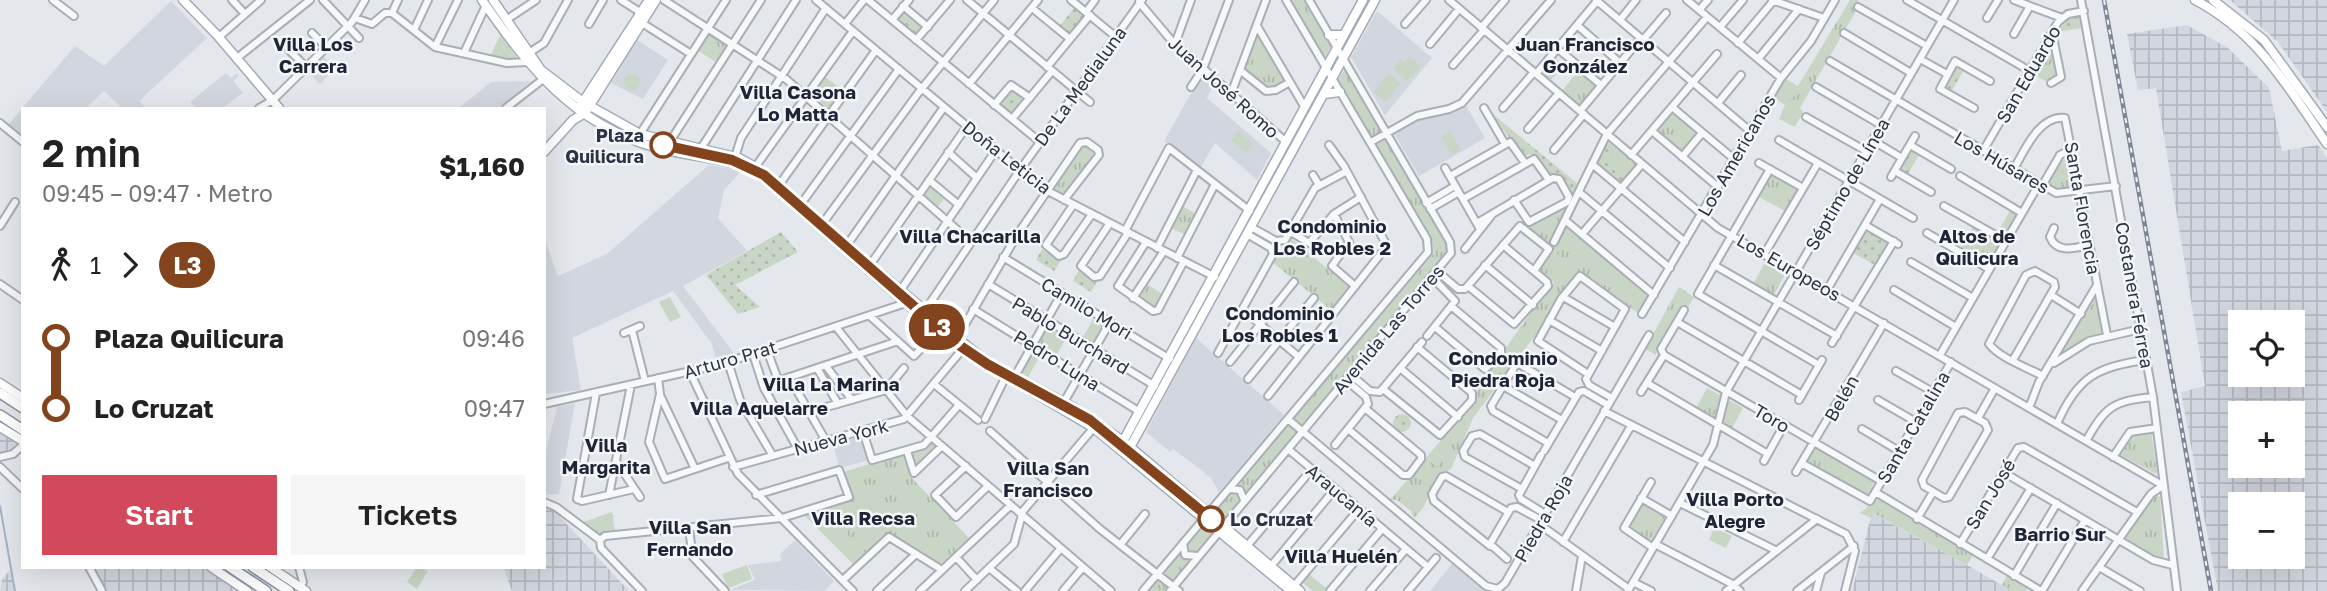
<!DOCTYPE html>
<meta charset="utf-8">
<style>
body{margin:0;font-family:"Golos Text",sans-serif;background:#f6f6f6;color:#222;height:100vh;display:flex;flex-direction:column;font-size:26px;white-space:nowrap}
*{box-sizing:border-box;margin:0}
p{font-size:23px;color:#767676}
.icon{flex:none;width:38px;height:38px;fill:none;stroke:currentColor;stroke-width:2;stroke-linecap:round;stroke-linejoin:round}
.map{position:relative;flex:1;overflow:hidden}
.details{position:absolute;left:21px;top:107px;width:525px;height:462px;display:flex;flex-direction:column;background:#fff;border-radius:0px;box-shadow:0 7px 28px #0002}
.details>*{flex:none}
.badge{padding:0 14px;border-radius:23px;font-size:24px;line-height:46px}
.fabs{position:absolute;left:2228px;top:310px;display:grid;gap:14px}
.fabs a{display:grid;place-items:center;width:77px;height:77px;border-radius:0px;background:#fff;box-shadow:0 7px 28px #0002;font-size:35px}
.map>.badge{position:absolute;translate:-50% -50%;box-shadow:0 0 0 4px #fff}
.legs{display:flex;align-items:center;gap:10px;height:77px;padding:0 21px;font-size:23px}
.legs p{margin-inline-start:auto}
.summary{display:flex;align-items:center;justify-content:space-between;height:119px;padding:0 21px}
h1{font-size:38px;font-weight:600;line-height:52px}
.cta{display:flex;gap:14px;margin-top:auto;padding:14px 21px}
.cta a{flex:1;height:80px;border-radius:0px;background:#d1495b;color:#fff;font-size:28px;font-weight:600;line-height:80px;text-align:center}
.cta a+a{background:#f6f6f6;color:#222}
ul{padding:0 21px;list-style:none}
li{display:flex;align-items:center;gap:24px;height:70px;font-size:26px}
li i{display:grid;place-items:center;width:10px;height:100%;margin:0 9px;background:currentColor}
li i::after{content:'';width:18px;height:18px;margin:-9px;border:5px solid;border-radius:50%;background:#fff}
li p{margin-inline-start:auto}
li:first-child i{background:linear-gradient(#0000 50%,currentColor 0)}
li:last-child i{background:linear-gradient(currentColor 50%,#0000 0)}
.map>svg:first-child{display:block}
.built{fill:#d2d6de}
.industrial{fill:url(#industrial-grid);fill-rule:evenodd}
.grass{fill:url(#grass-dots)}
.park{fill:url(#park-tufts)}
.garden{fill:#c9d6c5}
.lines{fill:none;stroke-linecap:round;stroke-linejoin:round}
.stream{stroke:#9fb4cc;stroke-width:2}
.minor-casing{stroke:#a9aeb7;stroke-width:10}
.major-casing{stroke:#a3abb8;stroke-width:11}
.highway-casing{stroke:#8b94a3;stroke-width:12}
.minor{stroke:#f7f8fa;stroke-width:6}
.major{stroke:#fff;stroke-width:8}
.highway{stroke:#fff;stroke-width:9}
.rail-casing{stroke:#7d8696;stroke-width:4.5}
.rail{stroke:#f4f6f9;stroke-width:2;stroke-dasharray:5;stroke-linecap:butt}
.line-1-casing{stroke:#fff;stroke-width:16}
.line-1{stroke:#83441d;stroke-width:10}
.stop-1-dot{fill:#fff;stroke:#83441d;stroke-width:3.5}
.labels{text-anchor:middle;dominant-baseline:central;stroke-width:5;stroke-linejoin:round;paint-order:stroke}
.street-label{font-size:18px;fill:#2b3445;stroke:#f4f6f9}
.stop-label{font-size:18px;font-weight:bold;fill:#2b3445;stroke:#f4f6f9;text-anchor:end}
.neighbourhood-label{font-size:19px;font-weight:bold;fill:#1d2536;stroke:#f4f6f9}
</style>
<div class="map">
<svg width="2327" height="591" viewBox="0 0 2327 591">
<defs>
<pattern id="industrial-grid" width="8" height="8" patternUnits="userSpaceOnUse" patternTransform="scale(1.75)"><rect width="8" height="8" fill="#d2d6de"/><path d="M0 4h8M4 0v8" fill="none" stroke="#b4b8c0"/></pattern>
<pattern id="grass-dots" width="8" height="8" patternUnits="userSpaceOnUse" patternTransform="scale(1.75)"><rect width="8" height="8" fill="#c9d6c5"/><path d="M2 2h.1M6 6h.1" fill="none" stroke="#adb8ab" stroke-width="1.8" stroke-linecap="round"/></pattern>
<pattern id="park-tufts" width="24" height="20" patternUnits="userSpaceOnUse" patternTransform="scale(1.75)"><rect width="24" height="20" fill="#c9d6c5"/><path d="M3 7l-1-3M5 7V3M7 7l1-3M15 17l-1-3M17 17v-4M19 17l1-3" fill="none" stroke="#adb8ab"/></pattern>
</defs>
<rect width="100%" height="100%" fill="#e4e7ec"/>
<!-- built -->
<path class="built" d="M171 1 207 38 139 101 146 108H122L104 91 86 108H23V137L8 125 75 46 104 66Z
M1377 11 1432 58 1385 115 1351 57Z
M637 40 668 60 643 99 611 83Z
M321 54 335 68 320 84 305 69Z
M226 73 231 78 237 73 239 76 233 81 243 93 222 108H196L190 102Z
M1204 76 1213 85 1207 98 1271 153 1257 180 1215 143 1201 167 1164 141 1190 95Z
M531 81 499 108H459L491 82Z
M1465 104 1485 138 1419 176 1395 135 1413 120 1449 112Z
M709 165 741 171 724 190 718 218 747 251 683 286 736 356 717 363 712 344 673 291 572 338 581 390 544 394V237L558 276 607 254Z
M1196 338 1284 415 1219 492 1211 478 1200 469 1173 449 1170 452 1146 432Z
M575 403 559 494 544 495V459L557 407Z
M862 436 869 460 840 468 833 445Z
M795 540 834 581 824 591 730 590 755 580 748 565 781 561 780 554Z
M1452 564 1484 591H1430Z"/>
<!-- industrial -->
<path class="industrial" d="M2230 0H2327V112L2278 42Z
M2187 25 2228 48 2269 88 2282 151 2318 145 2327 158V591H2218L2181 392 2205 386 2156 88 2138 90 2127 34ZM2240 322H2292V374H2240ZM2292 413V466H2240V413ZM2292 504V556H2240V504Z
M0 433 16 443 7 454 0 453Z
M550 506 629 591H512L503 567H544V507Z
M1872 513 1967 565 2012 591H1852Z
M93 567H202L239 591H107Z
M11 569 15 591H0L2 579Z"/>
<!-- grass -->
<path class="grass" d="M1075 7 1085 16 1068 36 1058 28Z
M904 10 924 26 917 37 896 21Z
M2079 16 2081 28 2057 32 2068 19Z
M1956 65 1964 70 1951 92 1943 88Z
M1011 87 1027 98 1013 116 997 104Z
M1489 111 1578 184 1573 196 1559 176H1550L1538 158 1530 154 1524 157Z
M1608 142 1638 165 1620 185 1597 165Z
M1912 148 1920 153 1908 174 1900 170Z
M1867 229 1888 242 1875 265 1853 253Z
M781 232 798 252 735 285 760 307 738 314 706 275Z
M1042 249 1061 260 1054 271 1036 260Z
M1079 270 1097 281 1091 292 1073 281Z
M1393 423a9 9 0 1 1 18 0a9 9 0 1 1-18 0Z"/>
<!-- park -->
<path class="park" d="M1289 0H1305L1332 45 1323 60Z
M1850 0H1858L1860 4 1800 108 1803 112 1795 127 1779 119 1785 105 1774 98 1786 79 1798 86Z
M1256 30 1285 81 1275 86 1261 85 1243 68Z
M708 33 727 45 716 62 697 50Z
M500 35 519 60 491 55Z
M2052 43 2058 77 2045 81 2033 74Z
M1345 69 1445 242 1447 253 1167 591H1148L1434 253 1431 240 1338 80Z
M1578 71 1596 85 1579 106 1561 92Z
M824 76 844 91 829 110 811 94Z
M1672 111 1697 132 1680 153 1655 131Z
M1087 144 1096 150 1097 155 1065 196 1050 188 1080 145Z
M2068 154 2075 186 2061 191 2047 183Z
M1771 173 1799 188 1785 211 1757 196Z
M1566 205 1568 208 1562 220 1649 294 1638 313 1577 272 1540 329 1473 418 1451 469 1439 474 1423 508 1414 518 1411 511 1397 500H1390L1476 399V393C1501 355 1525 318 1554 283L1539 270 1555 250 1529 227Z
M1182 206 1196 214 1186 235 1171 228Z
M2011 209 2019 213 1988 266 1960 249 1974 225 1995 237Z
M1291 238 1349 287 1331 310 1272 262Z
M1767 259 1787 271 1773 296 1753 284Z
M1145 283 1164 295 1156 309 1136 297Z
M1679 287 1694 297 1688 307H1683L1656 349V355L1645 349Z
M2093 294 2097 297 2103 332 2077 343 2055 360Z
M949 307 963 316 954 330 940 319Z
M1047 322 1068 335 1056 356 1044 349 1028 377 1019 371Z
M1707 388 1743 408 1731 430 1695 410Z
M2151 430 2157 472 2156 474 2119 454 2129 435Z
M931 440 938 446 910 476 969 538 942 563 938 564 891 535 855 566 804 515 852 499 843 472 923 448Z
M1816 447 1874 481 1868 497 1806 462Z
M2155 495 2160 497 2164 561 2124 538Z
M1878 499 1973 555 1967 565 1873 513 1871 518 1860 513Z
M1641 503 1665 517 1651 541 1627 526Z
M612 512 615 532 595 536 583 522Z
M2008 574 2029 586 2026 591H2012L2002 585Z"/>
<!-- garden -->
<path class="garden" d="M1410 56 1421 67 1407 81 1393 68 1401 59 1408 66 1405 61Z
M1554 57 1564 65 1550 81 1540 73Z
M1389 73 1401 83 1386 102 1374 92Z
M624 82a8 8 0 1 1 16 0a8 8 0 1 1-16 0Z
M1778 91a9 9 0 1 1 18 0a9 9 0 1 1-18 0Z
M1238 131 1254 144 1246 153 1231 140Z
M1450 131 1461 150 1452 155 1441 137Z
M1618 151 1635 165 1626 174 1610 160Z
M930 183 946 197 938 206 922 192Z
M1557 253 1573 268 1565 277 1548 263Z
M1307 267 1322 279 1315 287 1300 275Z
M670 297 681 317 670 322 659 302Z
M1095 316 1105 323 1093 343 1083 337Z
M1441 442 1451 451 1437 467 1427 459Z
M839 526 855 542 846 552 830 535Z
M1714 528 1732 536 1726 548 1709 540Z
M747 565 752 579 728 588 722 574Z
M417 567 428 571 417 589 407 582Z
M1309 574 1327 589 1325 591H1313L1302 582Z"/>
<g class="lines">
<!-- stream -->
<path class="stream" d="M0 506 15 591"/>
<!-- minor casing -->
<g class="minor-casing">
<path id="minor" d="M53 0 74 16
M232 0 245 14
M323 0 359 38
M621 0 643 14
M664 0 786 79 971 242
M816 0 1040 187 1215 277
M868 0 1040 142
M967 0 1090 102
M1071 0 1116 37
M1449 0 1718 228 2164 486
M1596 0 1750 131
M1687 0 1781 78
M1772 0 1824 18
M1907 0 2030 71
M2014 0 2062 18
M2081 0 2153 397 2177 591
M1139 2 1171 40 1285 141
M903 6 928 27
M1858 7 1927 46
M1032 8 1070 39
M1699 10 1708 0
M1086 12 1095 0
M392 13 435 47 507 63 527 62
M392 13 398 0
M355 18 372 24 385 13H392
M1987 18 1998 0
M506 20 536 0
M892 20 909 0
M1620 20 1636 0
M642 23 691 54
M589 24 603 0
M845 24 864 0
M1405 24 1426 0
M1577 25 1620 63
M1257 26 1304 106
M1720 27 1743 0
M1481 28 1505 0
M414 30 428 0
M312 33 326 47
M1844 33 1911 73
M2014 34 2030 6
M2050 36 2054 42 2061 77 2051 83
M219 37 261 0
M916 40 950 0
M1643 40 1666 13
M1738 43 1774 0
M1175 44 1191 0
M1430 44 1459 9
M435 47 458 0
M1557 48 1601 85
M289 50 306 67
M464 53 486 5
M529 53 544 43 568 0
M237 58 310 0
M1758 59 1799 9
M1920 59 1947 74
M1830 61 2056 193 2116 186
M1453 65 1484 30
M1047 67 1090 15
M1240 70 1266 91 1276 90 1290 82
M1536 74 1597 1
M969 84 1038 0
M1191 87 1203 69 1229 0
M1816 87 1881 125
M1231 94 1266 0
M1718 103 1741 75
M994 105 1011 85 1030 98
M1672 107 1734 159
M259 108 273 100 352 22 365 0
M506 108 542 80
M1484 108 1505 144
M1503 108 1534 72
M1974 108 1940 89 1955 61 1990 81
M1580 111 1641 38
M1806 117 1866 151
M1012 119 1052 71
M0 123 23 142
M1528 129 1559 93
M1652 131 1718 187
M640 134 726 0
M1779 140 1913 218
M1872 140 1902 158
M1371 142 1417 116 1449 109 1462 103 1551 0
M669 143 761 0
M1910 145 1951 169
M700 150 796 0
M1554 150 1584 114
M1983 151 2058 22 2068 14 2084 11
M948 152 977 178
M1631 155 1717 54
M735 157 741 138 826 8
M1682 157 1702 133
M1759 163 1803 188
M1592 164 1685 242
M756 166 853 31
M1445 168 1480 229
M1770 169 1698 294 1819 365
M2014 169C2024 151 2040 114 2065 118L2107 335
M1895 171 1931 192
M1313 175 1319 185
M1450 176 1510 142 1525 163
M1960 176 2022 213
M1891 177 1915 136
M929 180 959 205
M779 185 876 50
M2042 186 2060 155 2072 149
M1579 192 1670 268
M1463 199 1534 159 1549 180
M1426 203 1455 186
M801 204 899 69
M1073 205 1046 245 1059 256 1064 254 1092 214
M1944 206 2006 241
M1430 209 1459 192
M1334 214 1349 242 1332 266 1355 286
M1565 220 1654 295
M823 223 919 92 994 0
M1110 223 1081 266 1094 277 1100 276 1128 233
M1477 223 1553 178 1559 179 1569 197 1567 202 1529 222 1514 200
M1865 225 1898 244
M0 226 15 202
M1251 227 1276 241 1285 240 1315 188 1345 172
M2054 228 2050 237C2057 254 2075 248 2089 245
M1125 231 1169 148 1250 211
M1291 232 1309 243 1334 214 1361 197
M1927 233 1989 269
M1582 234 1642 164
M1146 242 1118 286 1153 311 1158 310 1184 261
M1554 242 1607 134 1707 17
M847 245 944 107
M1157 248 1197 170
M1465 249 1491 216
M1765 253 1818 163
M1003 257 1170 359
M1177 258 1215 184
M1911 262 1973 298
M870 265 967 126
M1485 265 1533 305
M1714 265 1837 336
M1437 271 1458 289H1465L1520 226 1549 249 1534 271
M0 284 23 300
M988 284 1155 386
M1468 286 1514 324 1548 286 1547 282 1503 245
M1827 290 1880 199
M1894 290 1956 327
M900 291 996 150
M2051 295 2081 314
M1133 298 1164 251
M1565 298 1615 327
M973 309 1140 412
M1243 310 1299 357
M924 312 1020 170 1142 0
M1642 314 1781 78 1811 41 1835 0
M870 316 914 356 937 332
M1549 320 1602 351
M1677 322 1802 395
M836 327 907 416 1111 591
M1435 327 1485 369 1501 354V348L1451 306
M632 330 645 381
M624 333 640 326
M1427 336 1455 301 1432 277
M956 340 1017 235 1080 143 1087 142 1098 150 1099 155 1064 200
M1832 343 1894 241
M767 350 777 377 781 380 898 341
M1218 353 1273 254 1271 248 1247 234
M753 354 764 388 798 449
M1664 355 1881 481
M1664 355 1661 349 1684 310
M1940 355 2039 184
M2013 360 2055 287 2054 282 2035 271 2026 275 1989 344C2000 358 2026 367 2043 376
M728 362 740 400 773 456
M1230 362 1294 282
M2054 363 2089 341 2141 329
M826 366 852 400
M817 368 838 404
M1400 368 1458 417
M1896 371 1933 392
M690 372 738 474 853 591
M1350 374 1370 391 1380 392 1422 342
M1588 374 1538 341 1561 299 1580 276 1625 309 1586 379 1589 385 1612 398
M1015 376 1062 293
M789 377 826 441
M658 378 660 394 649 442 665 479 728 458
M1248 379 1314 298
M1647 383 1768 454
M934 384 978 420
M1503 386 1562 420
M1383 389 1440 435 1472 400V393L1417 347
M1641 392 1664 355
M596 393 577 499 582 501 634 489
M660 395 695 469
M1268 396 1387 246 1344 166 1329 145
M1799 400 1822 360
M1878 400 1916 422
M1064 402 1110 322
M544 404 722 364 909 302
M2029 408 2039 382 2097 285
M1604 411 1846 534 1855 551 1845 591
M809 412 886 390 904 368
M1965 412 1985 423 1988 430 1949 497 1944 498 1924 486 1922 480 1958 413Z
M1978 418 1995 388
M985 419 1005 378
M1289 420 1486 586 1498 589 1505 583 1649 335
M2057 424C2077 377 2098 366 2146 360
M1348 429 1403 475H1409L1421 459V455L1366 409
M1862 429 1899 451
M863 431 872 460 924 445 959 405
M990 431 1100 529 1179 591
M2086 441C2106 406 2113 401 2153 397
M1548 443 1493 411 1491 406 1515 366 1519 364 1575 397
M1335 445 1368 404 1366 397 1346 380
M1288 449 1428 567
M907 451 914 473 942 446
M1544 451 1579 392 1584 391 1608 405
M1541 455 1519 495 1521 499 1545 514
M0 457 13 454 23 445
M2113 457 2130 432 2157 428
M616 461 640 497
M1764 461 1784 425
M1803 464 1870 501 1951 362
M966 466 935 495 956 517 988 486
M0 467 23 489
M733 467 904 419 961 351
M1796 472 1884 323
M2003 472 2153 560 2172 565
M1651 482 1624 528 1653 548
M1230 489 1240 490 1244 500
M1522 489 1465 457 1463 451 1472 436 1480 434 1535 466
M1877 493 2041 591
M609 495 631 385
M1641 498 1672 516
M544 502 556 507 600 540 601 548 642 591
M1680 503 1777 551
M1917 519 1933 492
M1539 524 1629 589
M689 528 692 552
M600 540 605 536 782 518 849 497 839 470 756 495
M1563 542 1631 426
M1183 543 1185 555 1198 556
M1655 544 1734 585 1740 591
M1960 544 2018 448 2024 447 2137 512
M1120 545 1145 514
M1247 546 1312 469
M1490 546 1434 501 1432 494 1442 477 1446 476 1508 512
M693 557 725 591
M956 557 977 580
M1507 559 1490 544 1511 508 1517 507 1541 520
M1987 559 2031 488
M1271 566 1335 489
M89 567 102 591
M299 567 303 582 300 587
M2099 567 2140 591
M989 568 1017 591
M2014 576 2057 503
M843 580 889 537 942 570
M1633 582 1651 591
M1294 586 1359 509
M877 591 916 554
M920 591 1011 505
M965 591 1014 544 1023 511 1096 425
M1025 591 1061 548
M1063 591 1083 567
M1143 591 1428 252 1427 239 1286 0
M1170 591 1451 253 1450 242 1309 0
M1330 591 1382 529
M1370 591 1406 549
M1408 591 1436 558
M1576 591 1582 556
M1628 591 1713 445 1726 392 1954 0
M1726 591 1817 519
M1797 591 1854 546
M1816 591 1821 573
M2042 591 2085 520
M2082 591 2151 494 2162 486"/>
</g>
<!-- major casing -->
<g class="major-casing">
<path id="major" d="M183 0 217 35 279 108
M482 0C528 66 572 123 654 147 688 157 726 157 758 173L955 346 1094 428 1291 591
M493 0 541 70 583 102 640 134 739 158 757 168
M2195 0C2258 33 2288 87 2327 144
M2213 0 2264 40 2327 127
M1329 35H1344
M1324 94 1340 92
M581 105 649 0
M544 152 573 120 585 113 656 0
M881 274 984 360
M1008 373 1071 406 1123 441 1300 591
M0 383 23 398
M0 427 23 441
M1121 445 1363 0
M1128 451 1375 0
M211 567 247 591
M270 567 306 591"/>
</g>
<!-- highway casing -->
<g class="highway-casing">
<path id="highway" d="M0 393 23 408
M0 415 23 430
M230 567 266 591
M253 567 289 591"/>
</g>
<!-- minor -->
<use href="#minor" class="minor"/>
<!-- major -->
<use href="#major" class="major"/>
<!-- highway -->
<use href="#highway" class="highway"/>
<!-- rail casing -->
<g class="rail-casing">
<path id="rail" d="M2104 0 2211 591"/>
</g>
<!-- rail -->
<use href="#rail" class="rail"/>
</g>
<g class="lines">
<!-- line-1 casing -->
<g class="line-1-casing">
<path id="line-1" d="M663 145 732 160 764 175 956 343 987 364 1090 420 1211 519"/>
</g>
<!-- line-1 -->
<use href="#line-1" class="line-1"/>
</g>
<!-- markers -->
<g class="stop-1-dot">
<circle cx="663" cy="145" r="12"/>
<circle cx="1211" cy="519" r="12"/>
</g>
<g class="labels">
<!-- street labels -->
<g class="street-label">
<text transform="translate(2028 74) rotate(-60)">San Eduardo</text>
<text transform="translate(1080 86) rotate(-54)">De La Medialuna</text>
<text transform="translate(1224 87) rotate(42)">Juan José Romo</text>
<text transform="translate(1736 155) rotate(-60)">Los Americanos</text>
<text transform="translate(1007 157) rotate(38)">Doña Leticia</text>
<text transform="translate(2002 162) rotate(30)">Los Húsares</text>
<text transform="translate(1847 184) rotate(-60)">Séptimo de Línea</text>
<text transform="translate(2083 208) rotate(80)">Santa Florencia</text>
<text transform="translate(1789 267) rotate(30)">Los Europeos</text>
<text transform="translate(2135 295) rotate(80)">Costanera Férrea</text>
<text transform="translate(1087 308) rotate(31)">Camilo Mori</text>
<text transform="translate(1388 329) rotate(-50)">Avenida Las Torres</text>
<text transform="translate(1071 335) rotate(31)">Pablo Burchard</text>
<text transform="translate(730 359) rotate(-16)">Arturo Prat</text>
<text transform="translate(1057 360) rotate(32)">Pedro Luna</text>
<text transform="translate(1841 398) rotate(-60)">Belén</text>
<text transform="translate(1772 418) rotate(30)">Toro</text>
<text transform="translate(1913 427) rotate(-60)">Santa Catalina</text>
<text transform="translate(841 437) rotate(-15)">Nueva York</text>
<text transform="translate(1990 494) rotate(-59)">San José</text>
<text transform="translate(1342 495) rotate(40)">Araucanía</text>
<text transform="translate(1543 518) rotate(-60)">Piedra Roja</text>
</g>
<!-- stop labels -->
<g class="stop-label">
<text x="644" y="135">Plaza<tspan x="644" dy="21">Quilicura</tspan></text>
<text x="1230" y="519" text-anchor="start">Lo Cruzat</text>
</g>
<!-- neighbourhood labels -->
<g class="neighbourhood-label">
<text x="313" y="43">Villa Los<tspan x="313" dy="22">Carrera</tspan></text>
<text x="1585" y="43">Juan Francisco<tspan x="1585" dy="22">González</tspan></text>
<text x="798" y="91">Villa Casona<tspan x="798" dy="22">Lo Matta</tspan></text>
<text x="1332" y="225">Condominio<tspan x="1332" dy="22">Los Robles 2</tspan></text>
<text x="970" y="235">Villa Chacarilla</text>
<text x="1977" y="235">Altos de<tspan x="1977" dy="22">Quilicura</tspan></text>
<text x="1280" y="312">Condominio<tspan x="1280" dy="22">Los Robles 1</tspan></text>
<text x="1503" y="357">Condominio<tspan x="1503" dy="22">Piedra Roja</tspan></text>
<text x="831" y="383">Villa La Marina</text>
<text x="759" y="407">Villa Aquelarre</text>
<text x="606" y="444">Villa<tspan x="606" dy="22">Margarita</tspan></text>
<text x="1048" y="467">Villa San<tspan x="1048" dy="22">Francisco</tspan></text>
<text x="1735" y="498">Villa Porto<tspan x="1735" dy="22">Alegre</tspan></text>
<text x="863" y="517">Villa Recsa</text>
<text x="690" y="526">Villa San<tspan x="690" dy="22">Fernando</tspan></text>
<text x="2060" y="533">Barrio Sur</text>
<text x="1341" y="555">Villa Huelén</text>
</g>
</g>
</svg>
<div class="fabs">
<a><svg class="icon" aria-label="locate" viewBox="0 0 24 24"><circle cx="12" cy="12" r="6"/><path d="M12 2v4M12 18v4M2 12h4M18 12h4"/></svg></a>
<a>+</a>
<a>−</a>
</div>
<b class="badge" style="left:937px;top:327px;background:#83441d;color:#fff">L3</b>
<section class="details">
<div class="summary"><div><h1>2 min</h1><p>09:45 – 09:47 · Metro</p></div><b>$1,160</b></div>
<div class="legs"><svg class="icon" aria-label="walk" viewBox="0 0 24 24"><circle cx="13" cy="4" r="2"/><path d="M13 8l-2 6 4 7M11 14l-3 7M7 12l3-4h3l4 4"/></svg>1<svg class="icon" aria-label="forward" viewBox="0 0 24 24"><path d="M9 5l7 7-7 7"/></svg><b class="badge" style="background:#83441d;color:#fff">L3</b></div>
<ul>
<li><i style="color:#83441d"></i><b>Plaza Quilicura</b><p>09:46</p></li>
<li><i style="color:#83441d"></i><b>Lo Cruzat</b><p>09:47</p></li>
</ul>
<div class="cta"><a>Start</a><a>Tickets</a></div>
</section>
</div>
